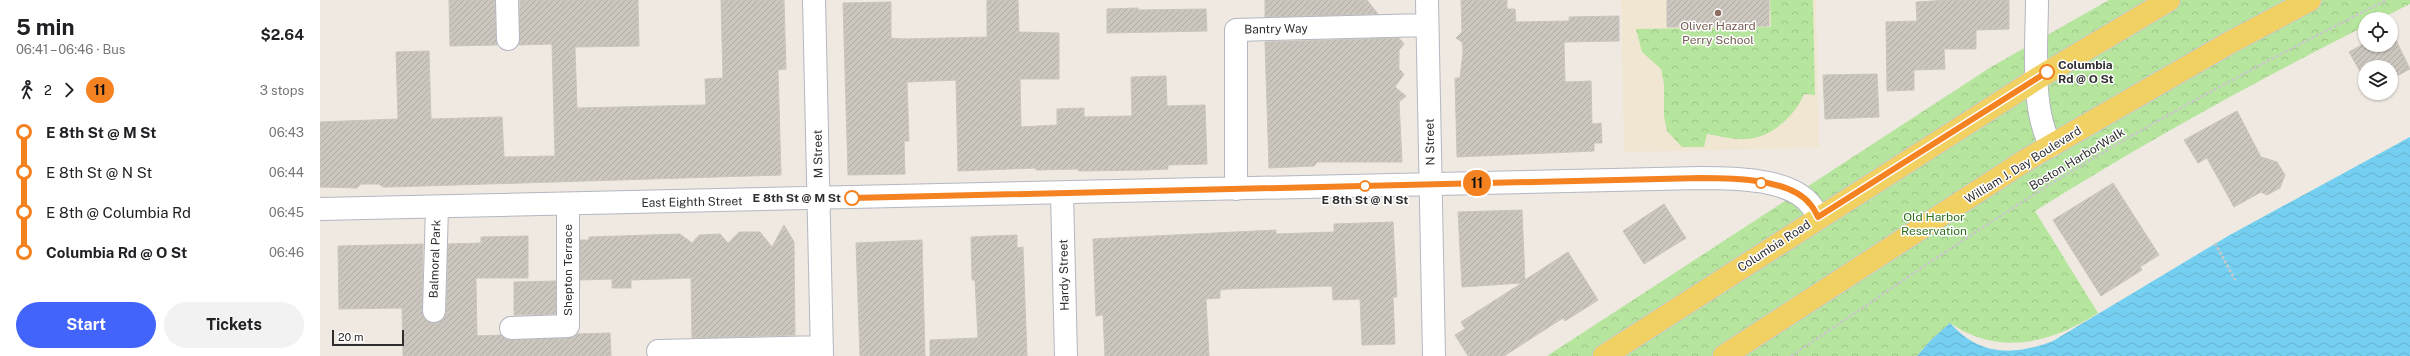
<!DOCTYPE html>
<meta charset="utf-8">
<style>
body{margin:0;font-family:"Public Sans",sans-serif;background:#f2f2f2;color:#202124;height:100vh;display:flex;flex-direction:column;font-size:15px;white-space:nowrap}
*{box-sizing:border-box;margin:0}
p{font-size:13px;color:#757577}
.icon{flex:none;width:22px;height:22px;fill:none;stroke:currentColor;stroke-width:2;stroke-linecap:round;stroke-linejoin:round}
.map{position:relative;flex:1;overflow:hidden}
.sheet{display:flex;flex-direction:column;background:#fff;width:320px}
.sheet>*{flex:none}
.badge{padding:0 8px;border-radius:13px;font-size:14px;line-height:26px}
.controls{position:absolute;left:2038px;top:12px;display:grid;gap:8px}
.controls a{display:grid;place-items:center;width:40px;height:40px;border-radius:50%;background:#fff;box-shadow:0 1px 3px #0004;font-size:20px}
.scale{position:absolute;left:12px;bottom:10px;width:72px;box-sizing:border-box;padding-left:4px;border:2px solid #2e2e2e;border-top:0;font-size:11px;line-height:14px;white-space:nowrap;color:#2e2e2e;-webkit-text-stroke:3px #fff;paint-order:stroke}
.map>.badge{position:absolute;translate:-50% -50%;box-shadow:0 0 0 2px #fff}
.legs{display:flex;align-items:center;gap:6px;height:44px;padding:0 16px;font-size:13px}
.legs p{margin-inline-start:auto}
.head{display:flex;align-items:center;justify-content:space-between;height:68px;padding:0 16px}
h1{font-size:22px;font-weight:700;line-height:30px}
.primary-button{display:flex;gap:8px;margin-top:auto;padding:8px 16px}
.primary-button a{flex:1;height:46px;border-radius:24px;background:#4264fb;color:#fff;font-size:16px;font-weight:700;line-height:46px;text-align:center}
.primary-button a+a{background:#f2f2f2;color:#202124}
ul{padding:0 16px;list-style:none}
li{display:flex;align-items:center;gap:14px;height:40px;font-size:15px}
li i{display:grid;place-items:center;width:6px;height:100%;margin:0 5px;background:currentColor}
li i::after{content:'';width:10px;height:10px;margin:-5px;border:3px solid;border-radius:50%;background:#fff}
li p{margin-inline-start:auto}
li:first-child i{background:linear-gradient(#0000 50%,currentColor 0)}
li:last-child i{background:linear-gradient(currentColor 50%,#0000 0)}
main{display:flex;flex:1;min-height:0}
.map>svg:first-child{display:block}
.education{fill:#f0e6d1}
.park{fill:url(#park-crowns)}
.water{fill:url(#water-waves)}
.building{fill:url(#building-hatch);stroke:#cbc5ba}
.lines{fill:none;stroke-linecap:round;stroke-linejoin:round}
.minor-casing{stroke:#b4b7c1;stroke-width:24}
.major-casing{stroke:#c9c9c9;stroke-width:24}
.path{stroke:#c9c9c9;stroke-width:2.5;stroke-dasharray:3 2;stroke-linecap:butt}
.minor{stroke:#fff;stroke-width:22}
.major{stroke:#f2d163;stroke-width:22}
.line-1-casing{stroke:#fff;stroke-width:9}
.line-1{stroke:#f58220;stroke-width:6}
.education-dot{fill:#8d6e63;stroke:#fff;stroke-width:1.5}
.stop-1-dot{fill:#fff;stroke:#f58220;stroke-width:2}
.labels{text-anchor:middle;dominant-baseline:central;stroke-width:3;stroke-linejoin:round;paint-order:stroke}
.education-label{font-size:12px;fill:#785e54;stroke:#fff}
.street-label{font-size:12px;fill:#2e2e2e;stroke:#fff}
.stop-label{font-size:12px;font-weight:bold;fill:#2e2e2e;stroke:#fff;text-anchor:start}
.park-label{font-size:12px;fill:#2c6e1b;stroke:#fff}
</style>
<main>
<section class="sheet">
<div class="head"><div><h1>5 min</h1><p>06:41 – 06:46 · Bus</p></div><b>$2.64</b></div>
<div class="legs"><svg class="icon" aria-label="walk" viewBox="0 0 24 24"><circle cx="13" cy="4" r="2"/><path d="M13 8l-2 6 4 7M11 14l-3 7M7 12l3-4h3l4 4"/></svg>2<svg class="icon" aria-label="forward" viewBox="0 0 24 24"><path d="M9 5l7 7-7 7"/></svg><b class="badge" style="background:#f58220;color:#111">11</b><p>3 stops</p></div>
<ul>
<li><i style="color:#f58220"></i><b>E 8th St @ M St</b><p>06:43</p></li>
<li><i style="color:#f58220"></i><span>E 8th St @ N St</span><p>06:44</p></li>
<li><i style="color:#f58220"></i><span>E 8th @ Columbia Rd</span><p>06:45</p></li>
<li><i style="color:#f58220"></i><b>Columbia Rd @ O St</b><p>06:46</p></li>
</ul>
<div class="primary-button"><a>Start</a><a>Tickets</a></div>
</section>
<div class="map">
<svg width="2090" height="356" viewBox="0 0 2090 356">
<defs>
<pattern id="park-crowns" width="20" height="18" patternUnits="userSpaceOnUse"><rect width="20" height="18" fill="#b6e59e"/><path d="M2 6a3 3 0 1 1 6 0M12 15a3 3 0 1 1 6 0" fill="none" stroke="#9dc588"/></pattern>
<pattern id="water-waves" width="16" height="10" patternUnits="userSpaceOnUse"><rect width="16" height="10" fill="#75cff0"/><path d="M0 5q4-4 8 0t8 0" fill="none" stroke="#66b2ce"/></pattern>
<pattern id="building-hatch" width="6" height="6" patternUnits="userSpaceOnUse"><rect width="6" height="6" fill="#cbc7bf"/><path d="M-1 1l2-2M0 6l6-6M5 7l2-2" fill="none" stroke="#afaba4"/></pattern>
</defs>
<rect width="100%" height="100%" fill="#efe9e1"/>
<!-- education -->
<path class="education" d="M1301 0H1496L1499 148 1304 152Z"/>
<!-- park -->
<path class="park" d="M1450 0H1493L1495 95 1484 94C1475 116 1452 137 1427 139 1413 140 1400 136 1387 134L1384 147H1362L1347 131 1344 116V84L1341 69 1322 52 1316 29 1451 27Z
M1789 0H2090V4L2060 19H2045V26C1932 83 1822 144 1715 211L1778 313C1730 344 1678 356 1630 323L1610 341 1597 356H1227L1671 67Z"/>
<!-- water -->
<path class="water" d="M2090 137V356H1597L1610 341 1630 323C1660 356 1693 356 1733 341L1908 236Z"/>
<!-- building -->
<path class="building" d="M129 0H175L177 45 130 46Z
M200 0H318L319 46 255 47 257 108 386 105 385 79 403 78 401 0H464L466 69 458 70 461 175 71 187H63L59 184H41L37 188 0 187V122L78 119 76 52 109 51 111 119 182 117 184 157 235 156 232 44 199 45Z
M667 0H698L699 32 739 33V79H700L701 127 737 125V109L764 108V117L812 116 811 77 846 76 847 106 885 105 887 164 848 165V169L827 170 759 171 758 169 716 170V168L638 171 636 80 587 82 589 141H584L585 174 528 175 523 3 571 2V38L583 39 667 37Z
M945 0H1047L1058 14 945 17Z
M1141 0H1187V9H1195L1196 22 1249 21V17L1299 16V41L1244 42 1245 82 1271 81 1272 124 1281 123 1282 143H1274V151L1137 157 1135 78H1140L1143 52 1142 42 1136 38 1142 32Z
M1347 0H1449V26L1347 27Z
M1629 0H1689V29L1656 30V49H1624L1625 69 1594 70V90L1567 91 1566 22 1597 21 1596 2Z
M818 8V10L886 9 887 31 787 33V9Z
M2071 30 2090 69 2071 79V67H2045V80L2029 52 2045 43 2071 45Z
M1079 38 1084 44 1079 50V69L1084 74 1075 87 1086 96 1079 102 1082 162H997L994 166 949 168 945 42Z
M1557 74 1559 117 1505 119 1503 75Z
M1917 111 1941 157 1957 162 1965 175 1960 188 1947 195 1941 192 1914 207 1887 158 1878 163 1864 140Z
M1793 183 1839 255 1820 267 1822 270 1781 296 1733 220Z
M1344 204 1366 238 1324 264 1303 231Z
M1202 210 1205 280 1248 252 1278 300 1245 321 1243 318 1184 356H1148L1135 335 1145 329 1141 322 1202 283 1142 287 1138 212Z
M1073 222 1077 297H1073L1075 344 1042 345 1040 299 1013 300 1012 286 908 289 900 290V298L886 299 889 356H785L783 315 776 316 773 239 956 230V234L1014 232V224Z
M464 225 474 242 475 335 372 338 371 278 311 280V288H292V279L260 280V240H269V237L360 234 372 243 379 235 400 234 408 243 419 232H440L452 247Z
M697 235V248L703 247 707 356H610V340L658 338 655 280H652L651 237Z
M208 236V278H156L157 336 181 335 191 340 248 338 257 334 290 333 291 356H83L82 308 19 309 18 246 103 244 102 311 107 321 114 323 120 322 126 312 128 244 161 243V237Z
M602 240 605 356H540L536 243Z
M236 281V314L194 315V282Z"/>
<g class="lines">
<!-- minor casing -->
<g class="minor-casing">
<path id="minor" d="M187 0 188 39
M494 0 502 356
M1107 0 1114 356
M1717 0C1717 43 1710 108 1731 146
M916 189V30L1107 25
M742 194 746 356
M0 209 1380 178C1411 178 1469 178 1490 204 1493 207 1496 213 1498 217
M114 311 117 207
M191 328 248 326V204
M338 351 502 347"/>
</g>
<!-- major casing -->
<g class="major-casing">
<path id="major" d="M1284 356 1718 78 1849 0
M1404 356 1706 160 1909 43 1990 0"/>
</g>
<!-- path -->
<path class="path" d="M1895 243 1915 280
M1471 356C1570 290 1669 220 1772 159 1868 102 1967 50 2067 0"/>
<!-- minor -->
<use href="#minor" class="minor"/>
<!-- major -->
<use href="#major" class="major"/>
</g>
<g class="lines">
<!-- line-1 casing -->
<g class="line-1-casing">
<path id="line-1" d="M532 198 1380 178C1410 178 1469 178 1490 204 1493 207 1496 213 1498 217L1727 72"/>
</g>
<!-- line-1 -->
<use href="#line-1" class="line-1"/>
</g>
<!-- markers -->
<circle class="education-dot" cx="1398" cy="13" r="4"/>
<g class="stop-1-dot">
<circle cx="1727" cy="72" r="7"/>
<circle cx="1441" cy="183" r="5"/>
<circle cx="1045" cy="186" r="5"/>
<circle cx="532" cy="198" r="7"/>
</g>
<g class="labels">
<!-- education labels -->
<g class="education-label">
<text x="1398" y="26">Oliver Hazard<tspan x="1398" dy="14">Perry School</tspan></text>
</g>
<!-- street labels -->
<g class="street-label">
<text transform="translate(956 29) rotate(-1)">Bantry Way</text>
<text transform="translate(1110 142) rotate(-91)">N Street</text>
<text transform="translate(498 154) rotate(-91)">M Street</text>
<text transform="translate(1757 159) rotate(-31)">Boston HarborWalk</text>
<text transform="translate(1703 165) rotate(-32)">William J. Day Boulevard</text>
<text transform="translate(372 202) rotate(-1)">East Eighth Street</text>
<text transform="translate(1454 246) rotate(-33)">Columbia Road</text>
<text transform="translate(115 259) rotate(-88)">Balmoral Park</text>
<text transform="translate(248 270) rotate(-90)">Shepton Terrace</text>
<text transform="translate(744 275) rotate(-91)">Hardy Street</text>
</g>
<!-- stop labels -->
<g class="stop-label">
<text x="1738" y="65">Columbia<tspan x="1738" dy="14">Rd @ O St</tspan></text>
<text x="521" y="198" text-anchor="end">E 8th St @ M St</text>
<text x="1045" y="200" text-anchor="middle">E 8th St @ N St</text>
</g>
<!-- park labels -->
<g class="park-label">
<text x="1614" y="217">Old Harbor<tspan x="1614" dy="14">Reservation</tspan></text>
</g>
</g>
</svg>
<div class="controls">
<a><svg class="icon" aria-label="locate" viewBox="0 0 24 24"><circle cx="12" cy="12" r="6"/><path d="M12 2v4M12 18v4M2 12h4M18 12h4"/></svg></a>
<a><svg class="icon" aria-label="layers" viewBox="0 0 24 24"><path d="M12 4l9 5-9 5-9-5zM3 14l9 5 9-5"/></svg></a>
</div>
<div class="scale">20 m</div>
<b class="badge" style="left:1157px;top:183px;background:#f58220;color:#111">11</b>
</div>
</main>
